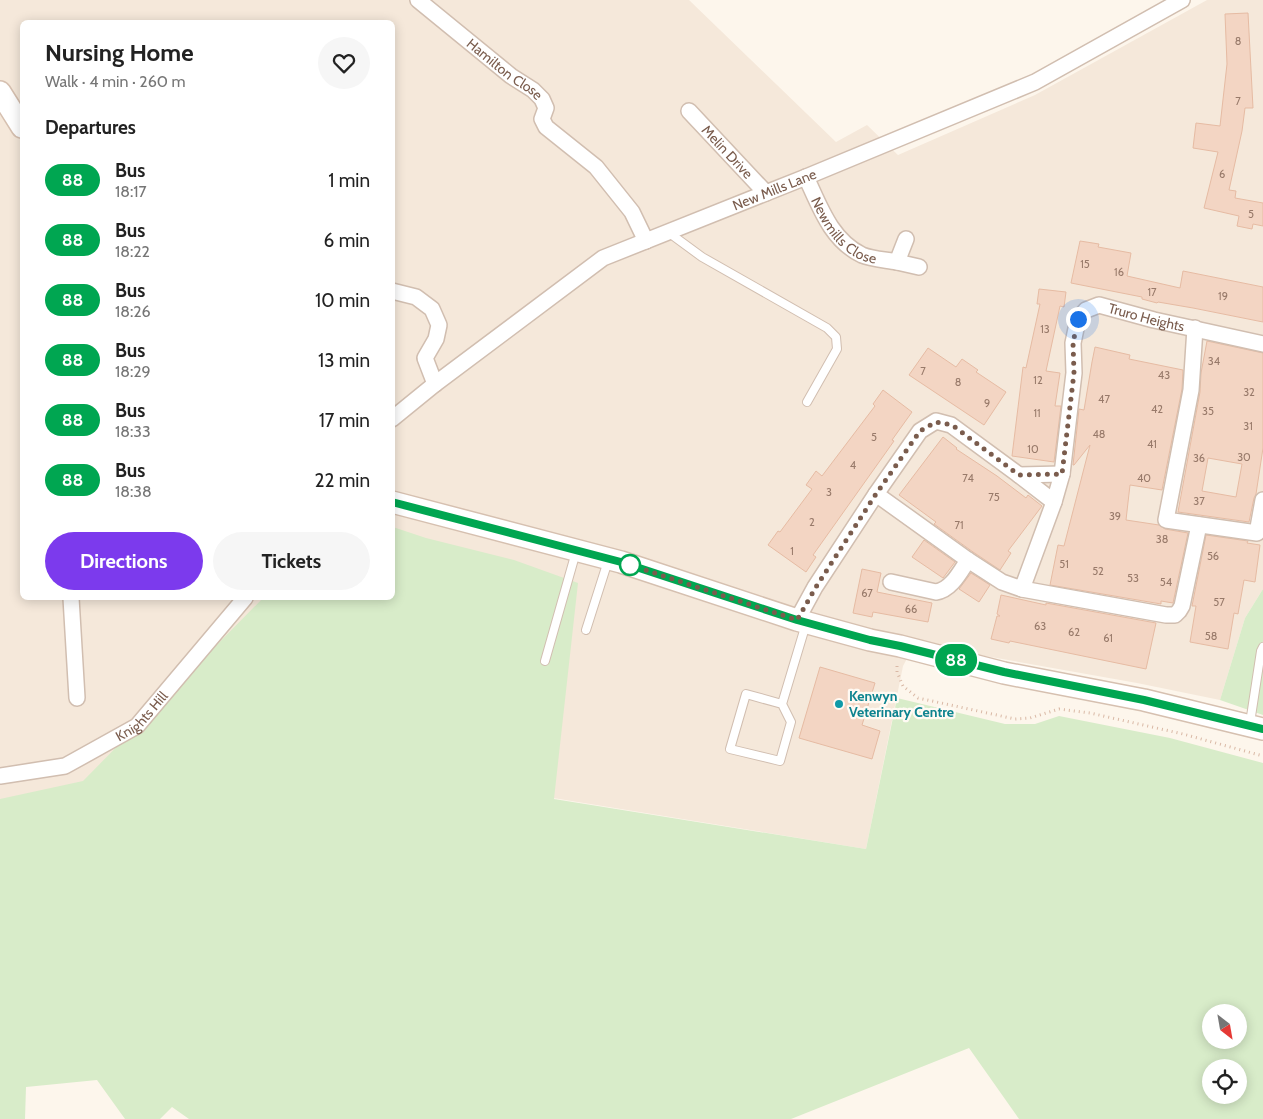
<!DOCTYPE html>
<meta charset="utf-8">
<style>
body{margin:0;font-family:Cabin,sans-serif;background:#f6f6f6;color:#222;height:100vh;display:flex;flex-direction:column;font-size:19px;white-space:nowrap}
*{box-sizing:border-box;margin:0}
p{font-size:16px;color:#767676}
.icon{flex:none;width:28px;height:28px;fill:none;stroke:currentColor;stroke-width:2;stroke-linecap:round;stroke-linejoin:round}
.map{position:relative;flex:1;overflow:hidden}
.details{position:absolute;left:20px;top:20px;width:375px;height:580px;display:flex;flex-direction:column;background:#fff;border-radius:8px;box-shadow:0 2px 12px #0003}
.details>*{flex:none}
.badge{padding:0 10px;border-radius:16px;font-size:18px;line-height:32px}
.needle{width:32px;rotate:149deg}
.controls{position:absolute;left:1202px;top:1004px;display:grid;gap:10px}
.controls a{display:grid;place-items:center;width:45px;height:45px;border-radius:50%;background:#fff;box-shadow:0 2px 12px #0003;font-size:25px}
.you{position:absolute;width:25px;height:25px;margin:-12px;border:4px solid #fff;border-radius:50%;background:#1a73e8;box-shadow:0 0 0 8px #1a73e833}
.map>.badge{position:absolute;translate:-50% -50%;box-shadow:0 0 0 2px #fff}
h2{padding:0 25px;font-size:19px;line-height:45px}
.round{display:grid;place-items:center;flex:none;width:52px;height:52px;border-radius:26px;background:#f6f6f6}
.headline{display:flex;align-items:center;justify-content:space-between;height:85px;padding:0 25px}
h1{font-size:24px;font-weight:700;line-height:38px}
.cta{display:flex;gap:10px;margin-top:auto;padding:10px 25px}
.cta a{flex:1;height:58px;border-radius:30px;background:#7c3aed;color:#fff;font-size:20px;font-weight:700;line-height:58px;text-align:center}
.cta a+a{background:#f6f6f6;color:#222}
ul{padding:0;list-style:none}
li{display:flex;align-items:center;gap:15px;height:60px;padding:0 25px}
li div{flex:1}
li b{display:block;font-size:19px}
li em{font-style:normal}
li .badge{min-width:55px;font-weight:700;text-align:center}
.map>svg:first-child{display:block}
.residential{fill:#f5e8da}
.green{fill:#d8ecc9;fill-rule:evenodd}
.building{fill:#f3d5c3;stroke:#e6bba3;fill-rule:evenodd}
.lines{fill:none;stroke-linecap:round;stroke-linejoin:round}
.service-casing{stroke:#d1beb0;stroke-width:10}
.minor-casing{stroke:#d1beb0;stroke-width:18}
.secondary-casing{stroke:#d6c0b0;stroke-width:24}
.path{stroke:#d9b8a5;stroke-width:3;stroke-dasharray:1 4;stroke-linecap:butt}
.service{stroke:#fff;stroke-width:8}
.minor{stroke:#fff;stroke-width:15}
.secondary{stroke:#fff;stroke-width:21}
.line-casing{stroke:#fff;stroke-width:11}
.line{stroke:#00a651;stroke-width:8}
.walk{stroke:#7a5c4d;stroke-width:5;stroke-dasharray:0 9}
.stop-dot{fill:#fff;stroke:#00a651;stroke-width:2.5}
.culture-dot{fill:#0f9aa8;stroke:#fffaf3;stroke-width:2}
.labels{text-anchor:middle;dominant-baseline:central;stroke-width:4.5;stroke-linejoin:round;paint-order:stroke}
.number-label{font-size:11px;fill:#987a6a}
.street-label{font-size:14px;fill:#7a5c4d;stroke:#fffaf3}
.culture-label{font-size:14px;font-weight:bold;fill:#0d838f;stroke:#fffaf3;text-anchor:start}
</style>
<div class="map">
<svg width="1263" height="1119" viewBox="0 0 1263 1119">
<rect width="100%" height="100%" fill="#fdf6ec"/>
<!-- residential -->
<path class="residential" d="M0 0H689L836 142 867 125 898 155 1035 95 1207 0H1263V589L1245 618 1220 700 1137 683 957 651 917 640 903 666 866 849 547 797 393 577 392 22H22V598H319L0 961Z"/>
<!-- green -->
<path class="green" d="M393 527 426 538 514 560 578 583 554 799 866 849 897 698 1005 724H1035L1059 716 1170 738 1263 763V1119H1019L969 1048 791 1119H189L172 1107 160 1119H125L97 1080 26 1087 25 1119H0V799L83 781 263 598H392ZM1211 1012H1239V1040H1211ZM1211 1068H1239V1095H1211Z
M1263 589V715L1220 700 1245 618Z"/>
<!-- building -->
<path class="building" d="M1248 13 1253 108H1245L1242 131 1229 190 1236 191 1235 198 1263 203V226L1253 224 1252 229 1237 226 1239 216 1204 208 1218 152 1193 148 1196 123 1220 126 1227 64 1225 14Z
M1080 241 1099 244 1098 247 1131 253 1127 276 1180 288 1183 271 1263 287V322L1193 308 1158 302 1157 303 1142 299V297L1071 283Z
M1039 289 1066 292 1064 307 1060 306 1046 371 1060 373 1055 406H1061L1054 462 1012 456 1023 367 1026 368 1040 304H1037Z
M1207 341 1263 353V448L1256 494 1254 498 1249 522 1178 512 1200 392 1201 373ZM1208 458 1242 464 1236 497 1202 491Z
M1095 347 1130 355 1129 359 1183 370 1182 389 1162 490 1130 485 1126 520 1159 525 1165 529 1188 533 1173 603 1161 601V604L1050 585 1058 545 1064 546 1090 445 1074 465H1073L1079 409 1084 410 1092 362Z
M928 348 956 367 962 359 978 370 976 372 1006 392 984 425 909 375Z
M883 390 912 412 892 440 894 441 813 555 816 557 806 572 768 545 778 531 780 532 812 489 806 485 816 471 822 476 875 406 873 404Z
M943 437 957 448 956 449 997 476 1026 498 1028 495 1042 506 1008 551 1011 553 1000 570 973 552 934 524 936 522 899 495Z
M1206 535 1248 541 1247 543 1260 545 1255 582 1244 580 1238 614 1234 613 1228 649 1190 642 1196 606H1192Z
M924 540 955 562 943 578 912 557Z
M862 569 881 573 877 592 932 603 928 622 873 612 872 617 853 613Z
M971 573 990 585 979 602 959 589Z
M1001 595 1046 605V603L1156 623 1146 669 1010 641 1009 643 991 639 997 616H1000L997 614Z
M820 667 875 683 862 725 880 731 872 759 799 738Z"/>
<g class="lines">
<!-- service casing -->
<g class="service-casing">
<path id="service" d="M668 232 702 257 827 328 836 337 837 349 807 402
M586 630 608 561
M545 661 576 552
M782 704 791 722 780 761 730 749 746 694 782 704 806 624
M1250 723 1261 651 1263 647"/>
</g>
<!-- minor casing -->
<g class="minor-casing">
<g id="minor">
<path id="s1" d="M418 0 511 76 533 90 542 99 546 108 542 119 546 127 596 167 632 212 646 241"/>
<path id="s2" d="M689 111 766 193"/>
<path id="s3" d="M806 177C820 207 831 240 862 255 871 259 887 260 897 262"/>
<path d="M906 239 897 262 919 267"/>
<path d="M392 291 416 297 432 309 439 325 436 339 425 358 435 384"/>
<path d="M1195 328 1191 390 1166 520 1257 533 1263 500"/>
<path id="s4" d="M392 419 435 384 603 258 806 177 1035 82 1182 0"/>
<path d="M1019 475 1062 474"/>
<path id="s5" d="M876 494 968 560 1002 582 1022 589 1054 502 1062 474 1074 373 1073 343 1078 319 1086 310 1099 305 1154 320 1263 344"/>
<path d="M891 582 936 592C951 590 960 572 968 560"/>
<path d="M1022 589 1166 615H1175L1179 611 1182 606 1199 525"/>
<path d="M71 598 77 698"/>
<path d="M797 620 815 587 876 494 920 431 936 421 951 425 1019 475 1054 502"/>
<path id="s6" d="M0 776 65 766 137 726 245 598"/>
</g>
</g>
<!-- secondary casing -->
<g class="secondary-casing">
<path id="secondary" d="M0 92 22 127
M392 502 621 562 797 620 870 640 900 646 1004 673 1144 700 1263 729"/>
</g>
<!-- path -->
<path class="path" d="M897 666V672L903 686 918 698 1015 719 1030 718 1059 709 1090 713 1183 734 1263 756"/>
<!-- service -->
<use href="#service" class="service"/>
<!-- minor -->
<use href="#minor" class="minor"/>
<!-- secondary -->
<use href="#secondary" class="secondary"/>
</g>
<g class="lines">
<!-- line casing -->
<g class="line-casing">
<path id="line" d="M392 502 621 562 797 620 870 640 900 646 1004 672 1144 700 1263 729"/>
</g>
<!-- line -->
<use href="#line" class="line"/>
<!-- walk -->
<path class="walk" d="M630 565 621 562 797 620 816 587 876 494 920 431 936 422 952 425 1019 475 1062 474 1074 373 1073 343 1078 319"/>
</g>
<!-- markers -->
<circle class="stop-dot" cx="630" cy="565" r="10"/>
<circle class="culture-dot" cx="839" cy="704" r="5"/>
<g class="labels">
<!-- number labels -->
<g class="number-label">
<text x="1238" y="41">8</text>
<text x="1238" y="101">7</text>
<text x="1222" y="174">6</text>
<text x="1251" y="214">5</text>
<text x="1085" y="264">15</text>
<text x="1119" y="272">16</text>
<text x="1152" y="292">17</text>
<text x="1223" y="296">19</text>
<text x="1045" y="329">13</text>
<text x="1214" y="361">34</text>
<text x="923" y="371">7</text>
<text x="1164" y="375">43</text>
<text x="1038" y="380">12</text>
<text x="958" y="382">8</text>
<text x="1249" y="392">32</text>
<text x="1104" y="399">47</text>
<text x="987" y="403">9</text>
<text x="1157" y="409">42</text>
<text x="1208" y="411">35</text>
<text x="1037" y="413">11</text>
<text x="1248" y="426">31</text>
<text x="1099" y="434">48</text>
<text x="874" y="437">5</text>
<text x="1152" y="444">41</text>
<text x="1033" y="449">10</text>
<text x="1244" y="457">30</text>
<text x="1199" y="458">36</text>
<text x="853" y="465">4</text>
<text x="968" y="478">74</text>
<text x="1144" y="478">40</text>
<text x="829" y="492">3</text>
<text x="994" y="497">75</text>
<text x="1199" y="501">37</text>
<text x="1115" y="516">39</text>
<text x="812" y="522">2</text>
<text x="959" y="525">71</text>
<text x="1162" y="539">38</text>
<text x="792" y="551">1</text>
<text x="1213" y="556">56</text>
<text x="1064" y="564">51</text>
<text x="1098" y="571">52</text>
<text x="1133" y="578">53</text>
<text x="1166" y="582">54</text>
<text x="867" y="593">67</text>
<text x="1219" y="602">57</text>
<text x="911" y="609">66</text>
<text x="1040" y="626">63</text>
<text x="1074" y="632">62</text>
<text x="1211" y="636">58</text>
<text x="1108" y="638">61</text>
</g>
<!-- street labels -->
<g class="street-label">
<text stroke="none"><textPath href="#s1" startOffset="111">Hamilton Close</textPath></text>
<text stroke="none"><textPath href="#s2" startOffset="56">Melin Drive</textPath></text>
<text stroke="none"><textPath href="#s4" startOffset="450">New Mills Lane</textPath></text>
<text stroke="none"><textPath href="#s3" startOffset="68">Newmills Close</textPath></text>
<text stroke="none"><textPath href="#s5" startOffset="528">Truro Heights</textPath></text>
<text stroke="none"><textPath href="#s6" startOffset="158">Knights Hill</textPath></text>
</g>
<!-- culture labels -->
<g class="culture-label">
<text x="849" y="696">Kenwyn<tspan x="849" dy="16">Veterinary Centre</tspan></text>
</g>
</g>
</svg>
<div class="controls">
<a><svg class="needle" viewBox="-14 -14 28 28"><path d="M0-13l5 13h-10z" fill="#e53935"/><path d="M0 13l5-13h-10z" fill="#767676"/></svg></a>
<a><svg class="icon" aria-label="locate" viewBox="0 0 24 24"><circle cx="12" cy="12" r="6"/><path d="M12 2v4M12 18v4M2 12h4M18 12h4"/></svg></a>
</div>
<div class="you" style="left:1078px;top:319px"></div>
<b class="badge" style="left:956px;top:660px;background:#00a651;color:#fff">88</b>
<section class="details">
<div class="headline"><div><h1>Nursing Home</h1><p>Walk · 4 min · 260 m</p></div><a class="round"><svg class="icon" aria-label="heart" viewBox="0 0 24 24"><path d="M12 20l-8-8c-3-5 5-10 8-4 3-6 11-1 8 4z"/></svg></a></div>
<h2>Departures</h2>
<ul>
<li><span class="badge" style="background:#00a651;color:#fff">88</span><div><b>Bus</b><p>18:17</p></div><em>1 min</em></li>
<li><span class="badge" style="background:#00a651;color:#fff">88</span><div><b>Bus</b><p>18:22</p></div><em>6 min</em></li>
<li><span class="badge" style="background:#00a651;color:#fff">88</span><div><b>Bus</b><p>18:26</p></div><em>10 min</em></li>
<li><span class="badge" style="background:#00a651;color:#fff">88</span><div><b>Bus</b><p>18:29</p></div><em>13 min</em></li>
<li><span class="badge" style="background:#00a651;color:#fff">88</span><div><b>Bus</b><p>18:33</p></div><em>17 min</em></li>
<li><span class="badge" style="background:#00a651;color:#fff">88</span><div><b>Bus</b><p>18:38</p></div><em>22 min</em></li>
</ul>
<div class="cta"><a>Directions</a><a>Tickets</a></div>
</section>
</div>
